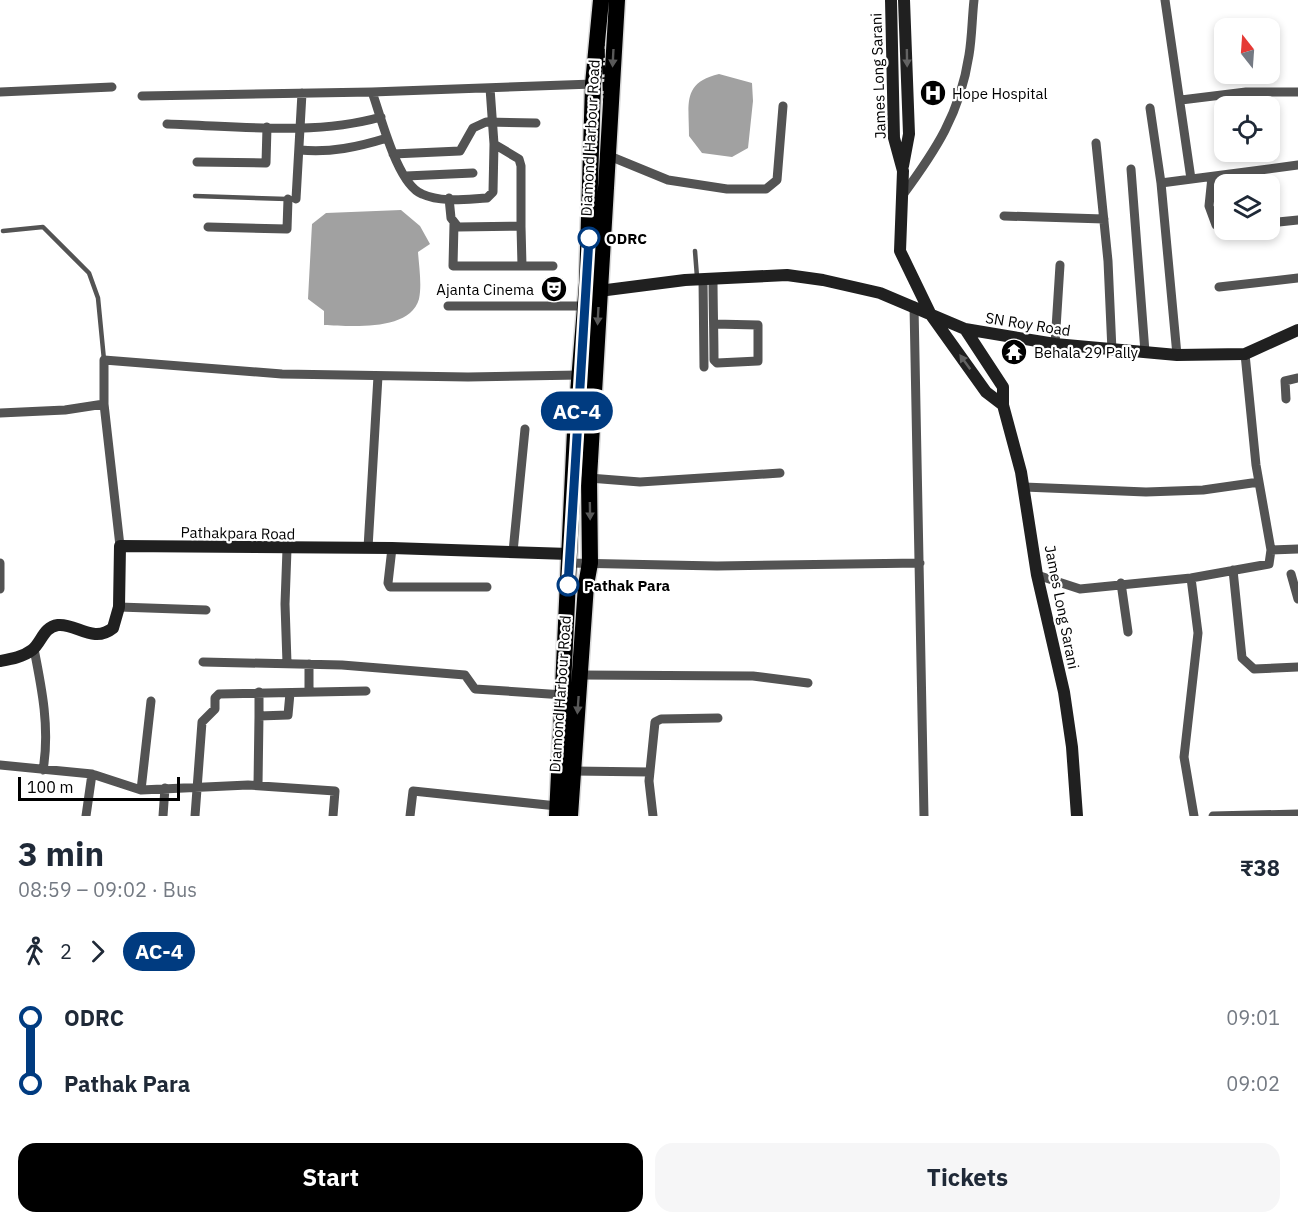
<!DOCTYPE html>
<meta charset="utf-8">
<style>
body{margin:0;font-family:"IBM Plex Sans",sans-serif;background:#f6f6f7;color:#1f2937;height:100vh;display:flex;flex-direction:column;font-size:22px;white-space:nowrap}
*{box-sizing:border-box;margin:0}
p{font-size:20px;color:#747a83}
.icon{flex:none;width:33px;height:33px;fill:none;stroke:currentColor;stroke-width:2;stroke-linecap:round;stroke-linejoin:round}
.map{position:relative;height:816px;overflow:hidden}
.details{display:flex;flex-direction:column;background:#fff;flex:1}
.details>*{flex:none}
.badge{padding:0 12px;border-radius:20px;font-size:21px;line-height:39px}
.needle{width:39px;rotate:343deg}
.controls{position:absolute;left:1214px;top:18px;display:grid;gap:12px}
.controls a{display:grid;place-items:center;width:66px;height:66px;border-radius:12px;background:#fff;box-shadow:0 3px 9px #0003;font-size:30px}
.scale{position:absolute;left:18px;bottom:15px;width:162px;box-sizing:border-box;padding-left:6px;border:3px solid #000;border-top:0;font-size:16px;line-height:21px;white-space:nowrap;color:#000;-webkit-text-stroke:4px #fff;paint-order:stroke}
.map>.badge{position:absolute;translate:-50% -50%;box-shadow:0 0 0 3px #fff}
.legs{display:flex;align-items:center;gap:9px;height:66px;padding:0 18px;font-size:20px}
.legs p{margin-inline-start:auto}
.overview{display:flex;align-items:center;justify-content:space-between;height:102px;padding:0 18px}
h1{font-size:33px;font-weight:800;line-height:45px}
.cta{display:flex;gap:12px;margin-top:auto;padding:12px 18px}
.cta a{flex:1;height:69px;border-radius:18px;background:#000;color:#fff;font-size:24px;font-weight:800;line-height:69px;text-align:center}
.cta a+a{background:#f6f6f7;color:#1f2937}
ul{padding:0 18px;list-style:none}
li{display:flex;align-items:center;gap:21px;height:66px;font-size:22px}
li i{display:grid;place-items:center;width:9px;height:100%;margin:0 8px;background:currentColor}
li i::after{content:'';width:15px;height:15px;margin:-8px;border:4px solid;border-radius:50%;background:#fff}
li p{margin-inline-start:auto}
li:first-child i{background:linear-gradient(#0000 50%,currentColor 0)}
li:last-child i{background:linear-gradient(currentColor 50%,#0000 0)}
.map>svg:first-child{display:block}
.water{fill:#a1a1a1}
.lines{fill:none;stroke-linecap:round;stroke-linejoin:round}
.highway-casing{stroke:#dbdbdb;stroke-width:19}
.lane{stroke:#535353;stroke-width:4.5}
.street{stroke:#535353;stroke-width:9}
.secondary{stroke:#202020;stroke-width:12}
.highway{stroke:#000;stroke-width:16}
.rail{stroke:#000;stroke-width:3;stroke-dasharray:9 3 1.5 3;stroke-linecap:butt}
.oneway{fill:#595959}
.oneway2{fill:#636363}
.line-1-casing{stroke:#fff;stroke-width:14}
.line-1{stroke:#003b80;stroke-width:9}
.stop-1-dot{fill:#fff;stroke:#003b80;stroke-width:3}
.labels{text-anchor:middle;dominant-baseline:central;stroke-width:4.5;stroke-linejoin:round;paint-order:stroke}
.street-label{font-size:15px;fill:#000;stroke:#fff}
.poi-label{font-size:15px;fill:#000;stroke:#fff;text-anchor:start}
.stop-label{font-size:15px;font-weight:bold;fill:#000;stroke:#fff;text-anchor:start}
</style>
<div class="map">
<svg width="1298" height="816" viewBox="0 0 1298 816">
<rect width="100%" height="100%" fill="#fff"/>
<!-- water -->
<path class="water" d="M719 74 752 83 753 101 748 148 732 157 702 153 689 136C689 103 682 83 719 74Z
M401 210 420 226 430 244 418 252C419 266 422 285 419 299 410 332 349 326 324 325V311L308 299 312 224 326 213Z"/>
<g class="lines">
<!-- highway casing -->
<g class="highway-casing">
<path id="highway" d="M557 816 575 430 587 283 593 84 601 0
M570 816 586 585 590 563 589 478 617 0"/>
</g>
<!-- lane -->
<path class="lane" d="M195 196 287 199
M3 231 43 227 89 273 98 298 104 360
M695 251 697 277"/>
<!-- street -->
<path class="street" d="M1165 0 1191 179
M0 92 112 87
M372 92C381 116 397 184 422 194 442 203 467 199 487 198L493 192 494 144 490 88
M142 96 372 92 593 84
M1181 100 1246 92H1298
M1150 108 1161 183 1177 355
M167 124C238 126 313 136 381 117
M1096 143 1108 261 1112 351
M300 150C330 153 358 147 387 138
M393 154 460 151 473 128 486 122 536 123
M607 155 668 180 727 189H766L777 180 783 106
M197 162 266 163 267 127
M1131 169 1145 352
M406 176 473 173
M1212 177 1209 206 1216 225 1224 228
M1161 183 1298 165
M902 196C936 150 960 114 969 55 972 37 972 18 974 0
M449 198 451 218 458 227 521 226V166L519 159 494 144
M296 199 302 93
M1004 216 1104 219
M1269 223 1298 220
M454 224 453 266H553
M521 226 522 266
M208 227 287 229 288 199
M713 278C713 306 714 333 714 360L717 363 758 361V325L714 324
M703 279 704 367
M1219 287 1298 278
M448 306H585
M914 306 924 816
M1055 344 1060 265
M1286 399 1285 381 1298 378
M0 413 65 410 104 404
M589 478 640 482 780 473
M1024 487 1146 492 1203 490 1259 482
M120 546 104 404V360L282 374 468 377 579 375
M368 548 378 376
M392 548 388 583 390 587H487
M287 549 285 604 287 663
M1271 550 1298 549
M513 552 525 429
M0 563V589
M569 563 717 566 920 563
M1233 570 1242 658 1254 669 1298 667
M1291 574 1298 599
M1037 575 1080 589 1191 578 1269 564 1271 550 1256 465 1245 354
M1191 578 1198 633 1184 757 1194 816
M1121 583 1128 632
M119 607 206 610
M34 649C42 689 50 729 43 770
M203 662 342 665 465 675 475 689 564 695
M580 675 753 676 808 683
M259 692V716
M309 692V664
M0 765 92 774 141 790 248 785 335 791 333 816
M573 771 650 772
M258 785 259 716 288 715 290 693
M141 790 151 701
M86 816 92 774
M163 816 165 788
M195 816 202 722 215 709V698L219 694 366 691
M410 816 413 791 557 806
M653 816 649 781 655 722 661 719 718 718
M1213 816 1298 814"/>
<!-- secondary -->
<path class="secondary" d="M891 0 894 138 903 171 900 251 931 315 986 392 1003 405
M903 166 909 134 904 0
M599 291 685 280 787 275 823 280 880 293 965 329 1055 344 1177 355 1245 354 1298 330
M965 329 1003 387V405L1021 472 1037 575 1064 692 1072 747 1077 816
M0 661C11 659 23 657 32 650 42 642 43 627 58 625 76 623 93 644 113 628L119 607 120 546 392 548 569 554"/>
<!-- highway -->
<use href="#highway" class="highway"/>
<!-- rail -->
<path class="rail" d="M571 816 605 122 602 0"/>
</g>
<!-- one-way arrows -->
<defs><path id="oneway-solid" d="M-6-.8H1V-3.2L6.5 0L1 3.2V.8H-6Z" transform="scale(1.5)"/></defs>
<g class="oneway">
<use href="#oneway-solid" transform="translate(613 58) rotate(93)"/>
<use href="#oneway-solid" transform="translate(598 316) rotate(93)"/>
<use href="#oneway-solid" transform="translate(590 511) rotate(89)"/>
<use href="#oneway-solid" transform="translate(578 705) rotate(94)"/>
</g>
<g class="oneway2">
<use href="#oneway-solid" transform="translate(907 58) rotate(89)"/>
<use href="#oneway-solid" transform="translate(965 362) rotate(-126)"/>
</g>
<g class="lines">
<!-- line-1 casing -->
<g class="line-1-casing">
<path id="line-1" d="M568 585 589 238"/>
</g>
<!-- line-1 -->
<use href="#line-1" class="line-1"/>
</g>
<!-- icons -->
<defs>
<g id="hospital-disc" transform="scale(1.35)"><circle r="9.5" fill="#000" stroke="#fff"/><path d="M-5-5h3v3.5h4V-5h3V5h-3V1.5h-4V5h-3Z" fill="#fff"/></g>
<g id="theatre-disc" transform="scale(1.35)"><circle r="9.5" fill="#000" stroke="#fff"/><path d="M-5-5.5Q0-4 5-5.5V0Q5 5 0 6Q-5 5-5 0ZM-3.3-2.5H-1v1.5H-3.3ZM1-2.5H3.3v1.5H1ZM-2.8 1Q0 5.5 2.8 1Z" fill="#fff"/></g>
<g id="temple-disc" transform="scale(1.35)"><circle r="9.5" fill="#000" stroke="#fff"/><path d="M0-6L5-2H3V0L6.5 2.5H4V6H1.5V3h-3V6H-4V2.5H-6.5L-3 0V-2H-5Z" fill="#fff"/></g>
</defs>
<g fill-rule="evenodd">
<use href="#hospital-disc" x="933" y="93"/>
<use href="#theatre-disc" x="554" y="289"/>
<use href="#temple-disc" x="1014" y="352"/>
</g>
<!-- markers -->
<g class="stop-1-dot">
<circle cx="589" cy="238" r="10"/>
<circle cx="568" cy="585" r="10"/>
</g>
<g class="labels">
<!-- street labels -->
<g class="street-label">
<text transform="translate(878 76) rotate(-92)">James Long Sarani</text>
<text transform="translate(590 138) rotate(-87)">Diamond Harbour Road</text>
<text transform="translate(1028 324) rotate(9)">SN Roy Road</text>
<text transform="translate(238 533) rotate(1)">Pathakpara Road</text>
<text transform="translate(1062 607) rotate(79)">James Long Sarani</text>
<text transform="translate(560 694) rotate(-86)">Diamond Harbour Road</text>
</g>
<!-- poi labels -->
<g class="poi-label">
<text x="952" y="93">Hope Hospital</text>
<text x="534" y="289" text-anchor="end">Ajanta Cinema</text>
<text x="1034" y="352">Behala 29 Pally</text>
</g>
<!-- stop labels -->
<g class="stop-label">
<text x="606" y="238">ODRC</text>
<text x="584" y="585">Pathak Para</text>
</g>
</g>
</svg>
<div class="controls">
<a><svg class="needle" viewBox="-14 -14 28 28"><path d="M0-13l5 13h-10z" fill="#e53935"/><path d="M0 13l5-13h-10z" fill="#747a83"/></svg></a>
<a><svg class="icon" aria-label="locate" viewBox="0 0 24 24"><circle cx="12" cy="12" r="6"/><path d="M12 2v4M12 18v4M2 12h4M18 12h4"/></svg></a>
<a><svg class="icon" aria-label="layers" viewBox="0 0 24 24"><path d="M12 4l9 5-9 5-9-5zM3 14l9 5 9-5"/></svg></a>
</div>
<div class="scale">100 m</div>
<b class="badge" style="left:577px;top:411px;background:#003b80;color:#fff">AC-4</b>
</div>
<section class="details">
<div class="overview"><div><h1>3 min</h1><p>08:59 – 09:02 · Bus</p></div><b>₹38</b></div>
<div class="legs"><svg class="icon" aria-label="walk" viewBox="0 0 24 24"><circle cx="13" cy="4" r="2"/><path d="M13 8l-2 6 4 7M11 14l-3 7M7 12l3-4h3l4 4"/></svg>2<svg class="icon" aria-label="forward" viewBox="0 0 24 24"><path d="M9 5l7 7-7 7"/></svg><b class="badge" style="background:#003b80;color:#fff">AC-4</b></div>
<ul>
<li><i style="color:#003b80"></i><b>ODRC</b><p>09:01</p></li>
<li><i style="color:#003b80"></i><b>Pathak Para</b><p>09:02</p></li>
</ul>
<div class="cta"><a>Start</a><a>Tickets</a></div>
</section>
